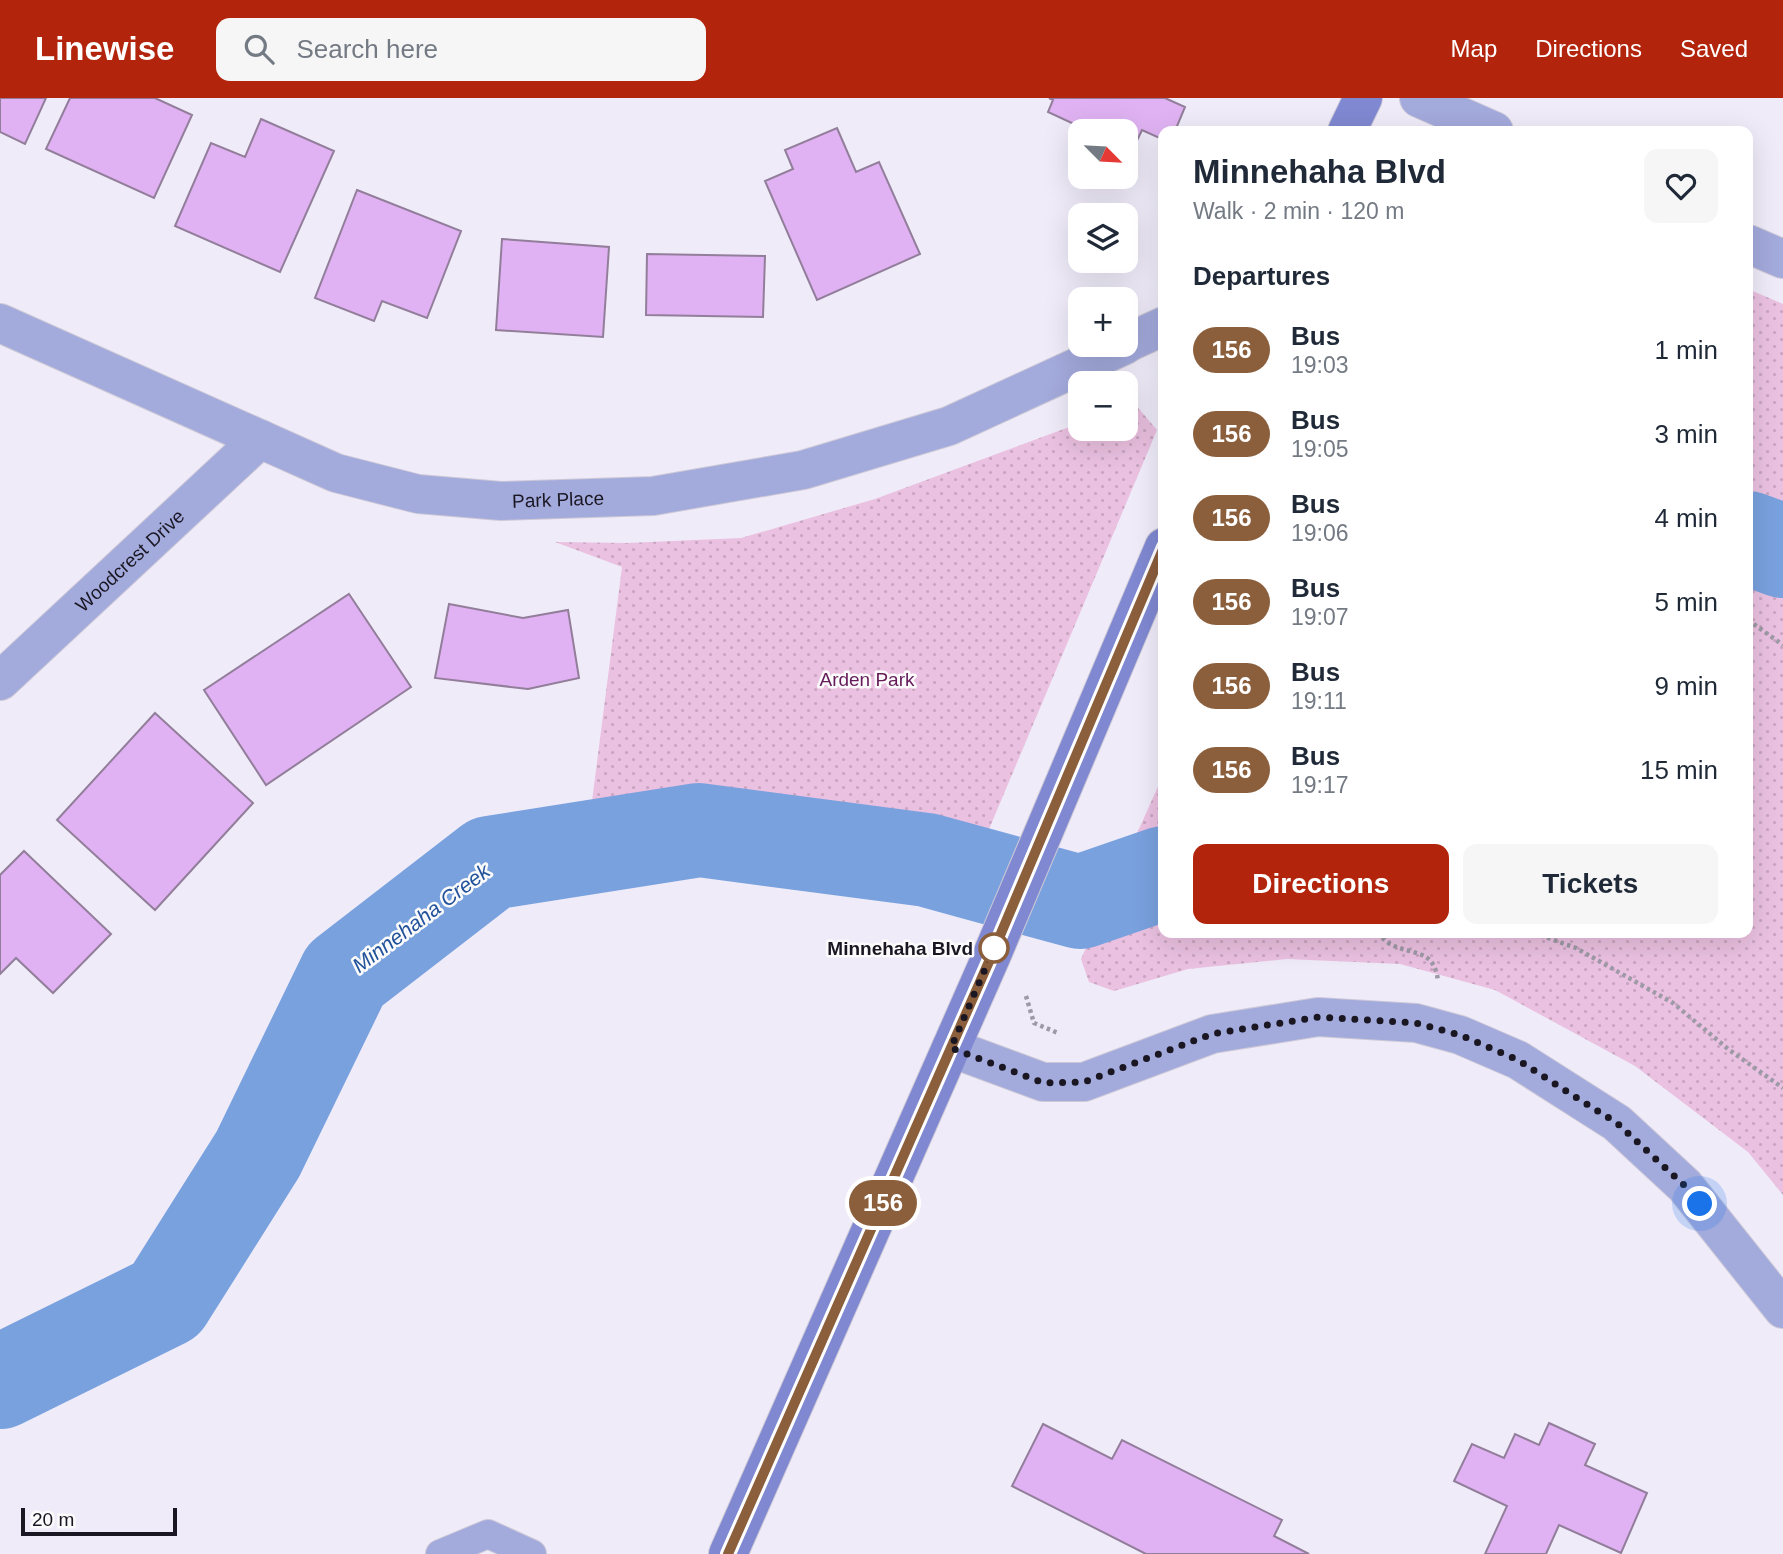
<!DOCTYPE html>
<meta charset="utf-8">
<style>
body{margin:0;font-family:Arial,sans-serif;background:#f6f6f7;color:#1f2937;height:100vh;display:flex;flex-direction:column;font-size:26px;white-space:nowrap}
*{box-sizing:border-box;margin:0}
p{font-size:23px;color:#747a83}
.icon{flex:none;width:38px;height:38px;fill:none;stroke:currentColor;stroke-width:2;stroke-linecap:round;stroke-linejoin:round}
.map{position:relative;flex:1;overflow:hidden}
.panel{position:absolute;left:1158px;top:28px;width:595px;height:812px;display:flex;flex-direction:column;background:#fff;border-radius:14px;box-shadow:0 7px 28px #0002}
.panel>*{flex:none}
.badge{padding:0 14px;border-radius:23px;font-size:24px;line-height:46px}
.needle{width:46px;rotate:114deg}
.tools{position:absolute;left:1068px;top:21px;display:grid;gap:14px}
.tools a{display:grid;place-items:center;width:70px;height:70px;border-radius:14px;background:#fff;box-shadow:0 7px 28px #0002;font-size:35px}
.scale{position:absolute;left:21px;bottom:18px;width:156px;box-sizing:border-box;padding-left:7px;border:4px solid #1a1723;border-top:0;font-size:19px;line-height:24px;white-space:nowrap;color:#1a1723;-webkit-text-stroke:5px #fbfbfb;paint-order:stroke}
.you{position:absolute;width:35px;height:35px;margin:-18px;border:5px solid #fff;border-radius:50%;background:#1a73e8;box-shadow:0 0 0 10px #1a73e833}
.map>.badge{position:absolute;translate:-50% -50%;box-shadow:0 0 0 4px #fff}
h2{padding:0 35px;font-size:26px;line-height:63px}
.round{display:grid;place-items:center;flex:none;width:74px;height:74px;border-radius:14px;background:#f6f6f7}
.headline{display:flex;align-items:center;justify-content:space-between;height:119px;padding:0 35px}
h1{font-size:33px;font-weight:700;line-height:52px}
.cta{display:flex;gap:14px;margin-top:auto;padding:14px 35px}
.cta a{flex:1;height:80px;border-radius:14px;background:#b2250c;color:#fff;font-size:28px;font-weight:700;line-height:80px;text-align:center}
.cta a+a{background:#f6f6f7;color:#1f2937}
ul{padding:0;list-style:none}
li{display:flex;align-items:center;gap:21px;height:84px;padding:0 35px}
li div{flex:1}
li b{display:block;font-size:26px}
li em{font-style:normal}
li .badge{min-width:77px;font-weight:700;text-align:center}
header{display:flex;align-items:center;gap:42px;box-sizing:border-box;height:98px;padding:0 35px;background:#b2250c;color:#fff}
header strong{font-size:33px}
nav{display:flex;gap:38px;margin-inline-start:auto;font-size:24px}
.search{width:490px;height:63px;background:#f6f6f7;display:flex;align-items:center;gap:18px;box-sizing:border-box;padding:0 24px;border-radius:14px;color:#747a83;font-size:26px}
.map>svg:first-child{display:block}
.park{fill:url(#park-dots)}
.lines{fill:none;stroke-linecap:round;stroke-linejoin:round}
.river{stroke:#79a1de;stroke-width:94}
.building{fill:#e0b2f3;stroke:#927e9a;stroke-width:2}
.lane-casing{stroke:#cdc9d7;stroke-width:30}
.street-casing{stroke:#cdc9d7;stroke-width:40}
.secondary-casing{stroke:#cdc9d7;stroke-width:40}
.path{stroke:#9d99a6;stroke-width:4.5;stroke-dasharray:3.5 3.5;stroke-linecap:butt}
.lane{stroke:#a3aadc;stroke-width:28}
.street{stroke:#a3aadc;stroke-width:38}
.secondary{stroke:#7f88d1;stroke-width:38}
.line-casing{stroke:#fff;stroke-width:16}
.line{stroke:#8b5e3c;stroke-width:10}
.walk{stroke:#1a1723;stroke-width:7;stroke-dasharray:0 12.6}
.stop-dot{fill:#fff;stroke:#8b5e3c;stroke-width:3.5}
.labels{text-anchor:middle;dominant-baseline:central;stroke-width:5;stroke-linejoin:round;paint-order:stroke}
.street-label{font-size:19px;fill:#1a1723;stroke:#fbfbfb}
.park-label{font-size:19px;fill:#651b5a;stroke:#fbfbfb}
.stop-label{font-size:19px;font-weight:bold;fill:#1a1723;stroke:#fbfbfb;text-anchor:end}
.water-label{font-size:21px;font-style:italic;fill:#22529c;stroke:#fbfbfb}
</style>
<header>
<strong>Linewise</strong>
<div class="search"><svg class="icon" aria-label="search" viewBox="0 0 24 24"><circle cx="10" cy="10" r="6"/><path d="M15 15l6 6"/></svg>Search here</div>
<nav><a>Map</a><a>Directions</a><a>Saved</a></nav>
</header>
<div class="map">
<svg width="1783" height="1456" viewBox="0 0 1783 1456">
<defs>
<pattern id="park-dots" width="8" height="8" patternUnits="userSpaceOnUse" patternTransform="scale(1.75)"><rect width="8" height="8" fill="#ebc1e1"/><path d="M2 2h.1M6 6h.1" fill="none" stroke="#c9a5c1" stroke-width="1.8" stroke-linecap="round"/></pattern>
</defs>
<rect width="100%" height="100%" fill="#efebf9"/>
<!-- park -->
<path class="park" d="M1748 191 1783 206V1097L1748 1054 1635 968 1495 892 1400 866 1287 861 1188 871 1114 893 1089 884 1081 861 1164 675V835H1748Z
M1134 305 1157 332 971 774 927 762 699 732 586 750 622 469 555 444 627 445 741 440 875 401 1080 325V331H1125V309Z"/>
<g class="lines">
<!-- river -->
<path class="river" d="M1748 440 1783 453
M0 1284 166 1202 258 1056 345 877 490 765 699 732 927 762 1080 804 1164 775"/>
</g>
<!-- building -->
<path class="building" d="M0 0H46L25 46 0 34Z
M70 0H155L192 17 154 100 46 51Z
M1049 0H1165L1185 9 1175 33H1164V42L1142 32 1132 53 1125 50V33H1089L1048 14 1053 2Z
M261 21 334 53 280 174 175 128 211 45 245 59Z
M837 30 856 74 879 64 920 156 817 202 765 83 793 71 785 52Z
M357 92 461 133 427 220 382 203 374 223 315 200Z
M502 141 609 149 603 239 496 232Z
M647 156 765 158 763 219 646 217Z
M349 496 411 589 266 687 204 592Z
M449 506 523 520 568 512 579 580 528 591 435 580Z
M155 615 253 705 155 812 57 722Z
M24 753 111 836 53 895 16 860 0 876V777Z
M1549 1325 1595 1346 1585 1367 1647 1395 1621 1455 1559 1427 1546 1456H1485L1507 1408 1454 1383 1472 1346 1504 1360 1515 1336 1539 1347Z
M1043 1326 1112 1361 1122 1342 1282 1422 1274 1438 1309 1456H1146L1012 1388Z"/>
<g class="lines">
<!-- lane casing -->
<g class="lane-casing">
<path id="lane" d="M440 1456 488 1436 532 1456"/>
</g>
<!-- street casing -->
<g class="street-casing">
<g id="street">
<path d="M1419 0 1494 33"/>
<path d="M1748 146 1783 161"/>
<path id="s1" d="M0 225 336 375 418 396 501 403 653 398 803 372 949 328 1125 247"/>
<path d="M1125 246 1164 228"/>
<path id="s2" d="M0 583 260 341"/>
<path d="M951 950 1043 984H1084L1212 936 1318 919 1416 925 1460 937 1518 962 1617 1025 1685 1088 1783 1211"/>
</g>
</g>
<!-- secondary casing -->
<g class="secondary-casing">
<path id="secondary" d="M1347 33 1363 0
M728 1456 991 859 1164 449"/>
</g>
<!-- path -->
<path class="path" d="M1748 522 1783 547
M1377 835C1381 838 1385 843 1390 846 1413 858 1434 850 1438 883
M1534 835 1576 850 1673 905 1728 951 1783 990
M1026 898 1034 925 1058 935"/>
<!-- lane -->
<use href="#lane" class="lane"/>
<!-- street -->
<use href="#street" class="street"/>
<!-- secondary -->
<use href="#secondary" class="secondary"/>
</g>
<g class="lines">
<!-- line casing -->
<g class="line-casing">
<path id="line" d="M728 1456 991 859 1164 449"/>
</g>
<!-- line -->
<use href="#line" class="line"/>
<!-- walk -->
<path class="walk" d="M994 850 951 950 1044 985 1084 984 1212 936 1318 919 1416 925 1460 937 1518 962 1577 1000 1617 1025 1685 1088 1700 1106"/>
</g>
<!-- markers -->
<circle class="stop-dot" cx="994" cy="850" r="14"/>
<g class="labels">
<!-- street labels -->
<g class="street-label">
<text stroke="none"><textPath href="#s1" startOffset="593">Park Place</textPath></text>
<text stroke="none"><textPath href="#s2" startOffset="177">Woodcrest Drive</textPath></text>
</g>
<!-- park labels -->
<g class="park-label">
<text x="867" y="581">Arden Park</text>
</g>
<!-- stop labels -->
<g class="stop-label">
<text x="973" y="850">Minnehaha Blvd</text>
</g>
<!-- water labels -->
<g class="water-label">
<text transform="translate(421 820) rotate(-37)">Minnehaha Creek</text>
</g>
</g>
</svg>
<div class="tools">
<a><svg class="needle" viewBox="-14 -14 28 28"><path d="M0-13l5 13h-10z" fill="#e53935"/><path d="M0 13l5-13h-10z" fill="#747a83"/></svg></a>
<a><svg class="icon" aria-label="layers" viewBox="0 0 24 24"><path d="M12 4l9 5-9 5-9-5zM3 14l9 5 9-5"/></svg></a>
<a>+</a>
<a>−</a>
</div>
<div class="scale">20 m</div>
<div class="you" style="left:1700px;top:1106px"></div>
<b class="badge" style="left:883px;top:1105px;background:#8b5e3c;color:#fff">156</b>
<section class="panel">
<div class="headline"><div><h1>Minnehaha Blvd</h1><p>Walk · 2 min · 120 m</p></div><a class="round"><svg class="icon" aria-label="heart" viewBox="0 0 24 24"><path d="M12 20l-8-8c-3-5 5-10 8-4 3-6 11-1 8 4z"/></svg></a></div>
<h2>Departures</h2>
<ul>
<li><span class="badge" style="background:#8b5e3c;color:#fff">156</span><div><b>Bus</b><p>19:03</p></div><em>1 min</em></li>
<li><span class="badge" style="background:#8b5e3c;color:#fff">156</span><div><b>Bus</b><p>19:05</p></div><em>3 min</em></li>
<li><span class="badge" style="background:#8b5e3c;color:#fff">156</span><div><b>Bus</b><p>19:06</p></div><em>4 min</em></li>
<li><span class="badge" style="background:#8b5e3c;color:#fff">156</span><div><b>Bus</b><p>19:07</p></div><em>5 min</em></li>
<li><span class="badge" style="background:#8b5e3c;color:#fff">156</span><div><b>Bus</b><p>19:11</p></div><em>9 min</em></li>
<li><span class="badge" style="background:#8b5e3c;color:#fff">156</span><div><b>Bus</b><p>19:17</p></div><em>15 min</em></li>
</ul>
<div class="cta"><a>Directions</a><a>Tickets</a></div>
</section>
</div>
